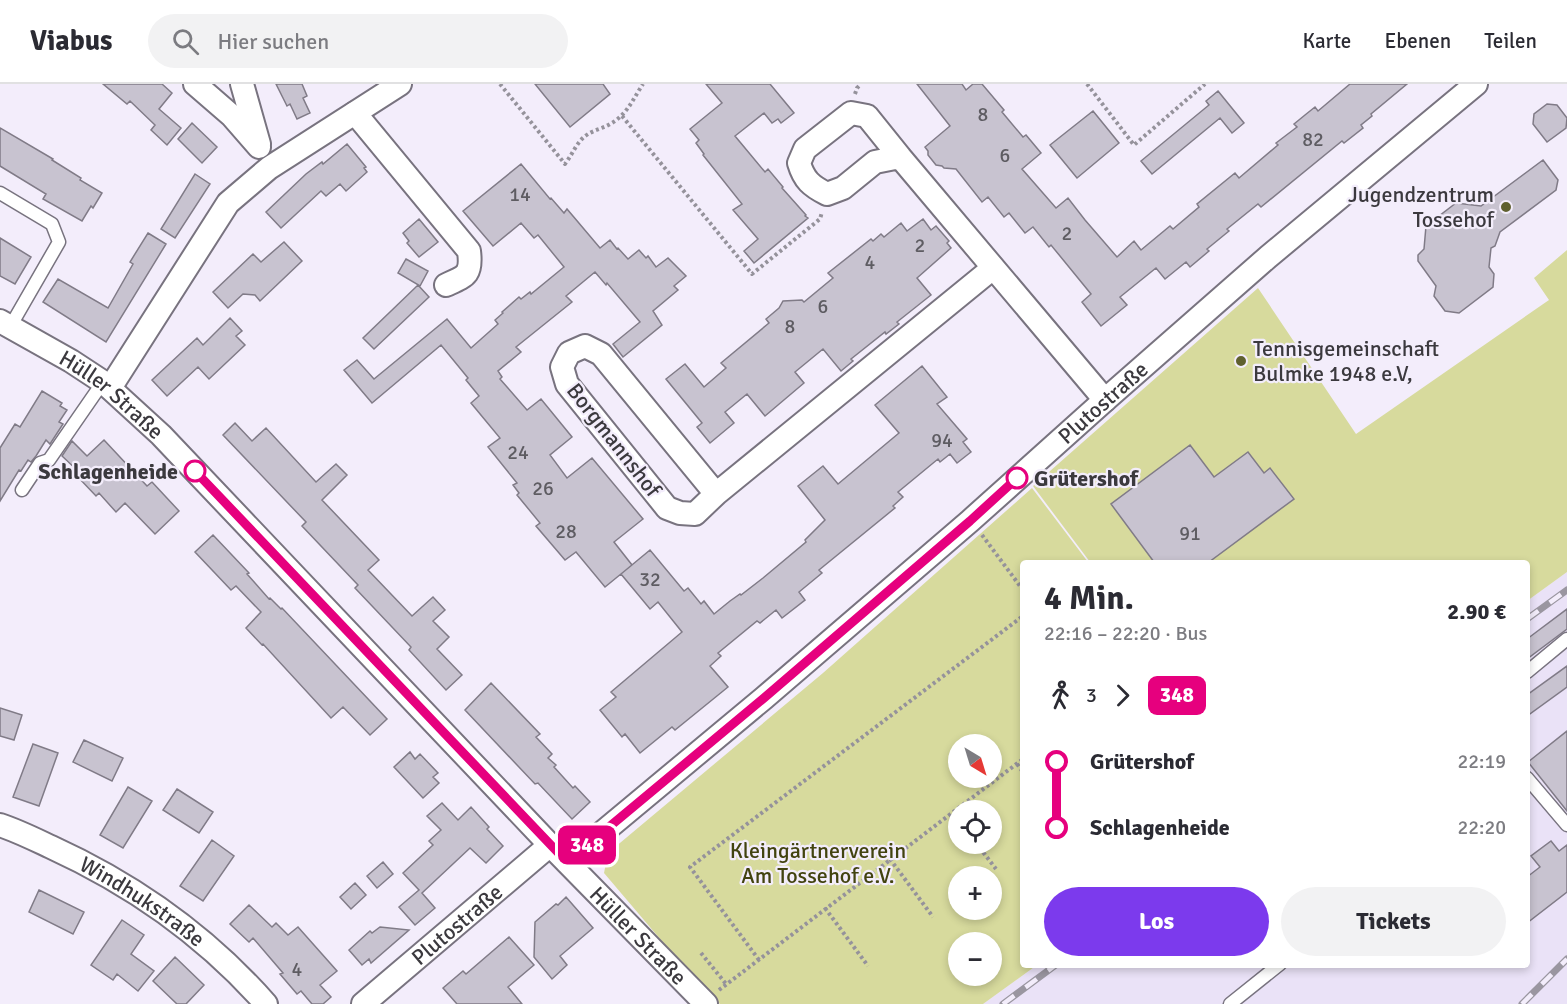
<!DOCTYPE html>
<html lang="de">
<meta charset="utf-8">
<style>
body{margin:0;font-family:Signika,sans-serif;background:#f2f2f3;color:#2b2b33;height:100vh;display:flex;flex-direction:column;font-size:22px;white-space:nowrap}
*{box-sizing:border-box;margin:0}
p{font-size:20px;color:#7c7c81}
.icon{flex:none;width:33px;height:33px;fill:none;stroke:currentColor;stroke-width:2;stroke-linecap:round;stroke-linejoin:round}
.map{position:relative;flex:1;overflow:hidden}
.drawer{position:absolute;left:1020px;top:476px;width:510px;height:408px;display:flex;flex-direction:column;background:#fff;border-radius:6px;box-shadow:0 3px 9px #0003}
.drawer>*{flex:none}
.badge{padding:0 12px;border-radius:9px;font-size:21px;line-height:39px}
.needle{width:39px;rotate:142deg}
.buttons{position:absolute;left:948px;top:650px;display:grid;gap:12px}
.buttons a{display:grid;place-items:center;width:54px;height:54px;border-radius:50%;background:#fff;box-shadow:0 3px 9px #0003;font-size:30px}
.map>.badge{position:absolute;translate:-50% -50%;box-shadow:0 0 0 3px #fff}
.legs{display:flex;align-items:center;gap:9px;height:66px;padding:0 24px;font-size:20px}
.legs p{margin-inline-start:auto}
.overview{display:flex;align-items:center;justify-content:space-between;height:102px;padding:0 24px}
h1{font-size:33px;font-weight:800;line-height:45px}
.primary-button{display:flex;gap:12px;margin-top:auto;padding:12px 24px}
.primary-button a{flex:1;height:69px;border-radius:36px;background:#7c3aed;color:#fff;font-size:24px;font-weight:800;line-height:69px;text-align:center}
.primary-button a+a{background:#f2f2f3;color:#2b2b33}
ul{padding:0 24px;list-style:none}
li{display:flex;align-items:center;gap:21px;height:66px;font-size:22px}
li i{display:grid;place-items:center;width:9px;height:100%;margin:0 8px;background:currentColor}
li i::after{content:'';width:15px;height:15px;margin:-8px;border:4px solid;border-radius:50%;background:#fff}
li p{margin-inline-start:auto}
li:first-child i{background:linear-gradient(#0000 50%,currentColor 0)}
li:last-child i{background:linear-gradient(currentColor 50%,#0000 0)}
header{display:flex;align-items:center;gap:36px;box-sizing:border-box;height:84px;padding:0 30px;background:#fff;border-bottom:2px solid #e1e1e2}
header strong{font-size:28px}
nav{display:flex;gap:33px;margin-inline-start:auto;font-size:21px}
.search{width:420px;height:54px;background:#f2f2f3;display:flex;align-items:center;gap:15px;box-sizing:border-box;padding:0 21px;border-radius:33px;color:#7c7c81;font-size:22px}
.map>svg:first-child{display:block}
.built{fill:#eae2f7}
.green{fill:#d7da9d;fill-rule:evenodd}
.building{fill:#c8c3d0;stroke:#807b87;stroke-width:1.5}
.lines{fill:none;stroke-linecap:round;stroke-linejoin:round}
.lane-casing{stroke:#78737f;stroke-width:15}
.street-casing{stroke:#78737f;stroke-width:26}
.path{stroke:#95929b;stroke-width:4;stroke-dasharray:3 3;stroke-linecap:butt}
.lane{stroke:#fff;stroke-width:12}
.street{stroke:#fff;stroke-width:22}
.rail-casing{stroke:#9a96a0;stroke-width:7}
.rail{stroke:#f3edfb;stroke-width:4.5;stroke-dasharray:14;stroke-linecap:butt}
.line-1-casing{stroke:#fff;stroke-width:14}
.line-1{stroke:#e6007e;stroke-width:9}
.poi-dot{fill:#5f602e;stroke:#f3edfb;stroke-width:2}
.stop-1-dot{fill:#fff;stroke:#e6007e;stroke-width:3}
.labels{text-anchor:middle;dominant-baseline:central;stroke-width:4.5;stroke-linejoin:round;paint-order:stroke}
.number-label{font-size:20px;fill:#5e5c62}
.poi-label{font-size:22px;fill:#3b393e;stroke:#f3edfb;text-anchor:end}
.street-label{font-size:22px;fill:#3b393e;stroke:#f3edfb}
.stop-label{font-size:22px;font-weight:bold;fill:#3b393e;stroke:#f3edfb;text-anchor:end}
.park-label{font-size:22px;fill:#42430f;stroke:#f3edfb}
</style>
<header>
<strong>Viabus</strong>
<div class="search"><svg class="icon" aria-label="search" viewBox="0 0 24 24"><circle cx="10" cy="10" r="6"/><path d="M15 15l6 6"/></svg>Hier suchen</div>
<nav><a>Karte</a><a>Ebenen</a><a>Teilen</a></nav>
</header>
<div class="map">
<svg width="1567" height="920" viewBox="0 0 1567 920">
<rect width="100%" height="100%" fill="#f3edfb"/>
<!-- built -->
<path class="built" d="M1567 488V920H983L1037 881 1527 880V517Z"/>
<!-- green -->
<path class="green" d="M1567 166V488L1527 517V478H1090L1033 402 1258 204 1356 350 1549 216 1534 194Z
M1032 404 1088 478H1023V880L1037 881 983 920H720L700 902 604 789 608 769 823 589ZM958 660H992V693H958ZM958 726H992V759H958ZM958 792H992V825H958ZM958 858H992V891H958Z"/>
<!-- building -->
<path class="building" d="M103 0H162L172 9 159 25 181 44 167 61 151 46 155 41 130 17 127 20Z
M276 0H302L307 12 303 14 310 29 297 35 290 20 287 22Z
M535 0H603L610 10 570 43Z
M706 0H770L794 29 781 39 778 35 772 39 764 29 735 52 765 88 768 85 783 103 782 104 806 131 805 132 808 134 754 179 744 167 758 155 733 126 742 120 703 71 704 70 696 59 699 56 690 45 722 19Z
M917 0H962L966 6 973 0H982L1004 26 1002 28 1023 53 1026 51 1041 69 1022 85 1056 124 1068 114 1085 136 1117 173 1134 157 1141 166 1170 142 1173 145 1199 123 1197 120 1235 89 1239 94 1278 61 1276 59 1297 43 1294 40 1305 31 1315 23 1318 27 1350 0H1407L1371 30 1372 32 1361 41 1363 44 1344 59 1342 57 1261 123 1258 120 1227 145 1229 147 1207 165 1209 167 1190 183 1186 178 1165 195 1156 184 1120 213 1127 221 1101 242 1082 218 1091 210 1051 161 1049 163 1033 143 1025 149 1009 129 1004 133 988 113 982 118 956 85 944 84 942 82 936 81 928 71V67L925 63 950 42Z
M1218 7 1244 39 1232 49 1220 34 1152 90 1141 77 1209 21 1206 17Z
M1547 20 1557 21 1567 34 1566 44 1547 58 1533 40 1534 30Z
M1093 27 1119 59 1077 94 1050 61Z
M192 39 217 63 202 79 178 55Z
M0 44 53 75 52 76 81 94 80 96 102 109 93 124 91 122 82 137 43 115 46 110 0 82Z
M347 60 366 83 364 84 367 88 346 107 340 100 326 112 321 107 281 144 266 128 306 90 322 78 323 80Z
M1543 76 1558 96 1556 106 1500 148 1495 162 1491 164 1489 183 1494 190 1493 203 1459 229 1445 227 1434 212 1436 202 1418 177V171L1424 165 1426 142 1456 119 1481 122Z
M521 80 550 115 551 114 564 129 567 125 600 164 610 156 617 165 618 164 628 175 639 166 646 174 648 172 656 183 668 174 686 192 674 202 678 206 653 227 662 241 623 273 613 260 640 238 607 199 606 201 595 188 566 212 572 218 516 263 521 268 498 287 502 293 500 295 527 326 541 315 572 353 550 371 567 394 592 374 643 435 614 458 632 481 605 503 576 468 565 476 536 442 540 439 517 411 519 409 513 401 517 399 488 363 500 354 471 319 479 312 466 296 468 294 441 261 372 319 344 286 357 276 374 295 447 235 471 264 498 240 495 236 503 229 502 228 519 213 521 215 530 208 531 210 564 183 538 151 534 154 521 139 493 162 463 127Z
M195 90 210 100 175 154 161 145Z
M419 135 438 158 419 173 407 159 409 157 403 149Z
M923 135 931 146 936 142 949 157 947 159 951 164 917 194 931 211 897 238 899 240 886 250 885 248 851 275 853 277 841 287 823 265 795 288 804 299 765 332 747 310 725 328 734 339 710 359 697 343 702 339 666 295 685 280 704 303 726 284 721 279 769 239 766 235 779 224 783 217 802 216 804 218 833 194 828 189 871 155 873 157 881 150 884 153 901 139 907 147Z
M148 149 166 160 106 258 43 218 58 195 108 224 133 180 130 178Z
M0 154 31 173 15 200 0 192Z
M284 158 302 177 260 217 255 211 243 210 228 224 213 208 253 170 261 178Z
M406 175 428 187 420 202 398 189Z
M418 201 429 213 374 265 363 254Z
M230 234 242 247 236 252 245 261 209 295 198 283 167 312 152 296 197 254 203 261Z
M922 282 947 313 937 320 967 355 963 358 971 368 957 379 950 370 940 378 938 375 898 408 903 413 893 422 895 424 819 486 822 489 799 508 805 516 782 534 776 526 760 539 757 537 718 569 721 572 710 582 728 603 675 646 672 643 640 669 625 650 622 653 600 626 616 613 611 608 682 548 658 518 650 525 621 490 650 466 684 507 688 504 701 520 704 517 714 530 730 517 740 510 741 511 763 494 806 458 805 456 825 436 798 402 823 382 838 400 899 349 875 321Z
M42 307 62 319 60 322 67 326 59 338 63 340 50 360 46 356 36 372 31 378 28 376 21 387 19 386 0 417V364L15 340 20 343Z
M235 339 252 357 266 344 316 398 336 380 347 391 322 416 379 476 368 486 412 532 433 513 445 526 433 537 449 553 437 565 462 591 446 606 409 566 411 563 355 504 358 501 302 442 306 438 223 351Z
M104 356 147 402 152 398 179 427 155 450 125 419 116 428 99 409 96 412 77 392 80 389 62 372 72 357 87 372Z
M1190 361 1214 393 1248 368 1264 389 1270 384 1294 415 1209 478H1154L1111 420Z
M213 451 249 489 247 490 269 515 270 514 281 525 282 524 387 635 370 651 343 623 331 634 263 560 262 561 246 544 261 528 236 502 231 506 195 468Z
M1567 525V545L1527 575V555Z
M1567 582V603L1527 632V611Z
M491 599 540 650 536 653 552 670 548 674 556 681 554 683 573 704 575 702 590 718 572 735 538 699 535 700 465 626Z
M0 624 22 631 14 656 0 652Z
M1567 647V727L1528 678Z
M84 656 123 674 112 697 73 678Z
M33 660 58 669 39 722 13 713Z
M410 668 415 675 420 670 438 689 433 693 439 699 423 714 394 683Z
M128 703 152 717 123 764 100 751Z
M177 705 213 728 199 749 163 726Z
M442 719 458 736 471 723 489 743 487 745 503 762 486 779 470 764 422 809 435 824 415 841 399 823 419 806 403 789 433 761 429 757 441 746 427 732Z
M212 756 234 772 203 817 180 802Z
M1551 757 1559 767 1567 761V808L1527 839V793L1540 783 1531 772Z
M383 778 393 790 377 804 367 792Z
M355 799 366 811 351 825 340 813Z
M39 806 84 828 73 850 29 828Z
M566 813 593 844 560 872 567 881 552 895 534 873 535 838 556 820 558 821Z
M249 821 272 843 276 839 288 851 298 843 337 887 320 901 331 913 323 920H312L301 907 297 910 280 890 283 889 253 854 249 858 230 840Z
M122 836 144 851 131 870 154 887 138 907 117 890 113 896 91 881Z
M380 843 409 846 371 879 369 875 362 881 349 866 370 847 372 849Z
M509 853 534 881 508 903 522 920H457L443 904 463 887 466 890Z
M175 873 204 901 186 920H177L153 897Z"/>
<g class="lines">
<!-- lane casing -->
<g class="lane-casing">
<path id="lane" d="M0 109 52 140 59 158 10 243
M22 406 40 379 49 376 103 298
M1527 588 1567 555
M1527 694 1567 741
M1230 920 1280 880"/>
</g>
<!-- street casing -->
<g class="street-casing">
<g id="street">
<path d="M195 0 232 32 259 63"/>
<path d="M242 0 259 60"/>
<path d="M355 29 469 167C472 191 466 192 446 201"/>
<path d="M900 73 875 78 843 104 827 110C811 102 804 96 799 79L805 65 851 29 867 32 900 73 1105 316"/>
<path id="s1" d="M0 237 71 277 103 298 161 351 550 761 706 920"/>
<path d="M110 304 228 119 269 84 400 0"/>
<path d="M716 410 695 430 680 429 667 424 567 300 562 283 569 269 585 262 601 270 716 410 993 184"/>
<path id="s2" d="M0 741C18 747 34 755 51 763 132 800 207 853 266 920"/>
<path id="s3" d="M567 778 764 614 970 437 1105 316 1268 173 1476 0"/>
<path id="s4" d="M363 920 550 761"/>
</g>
</g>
<!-- path -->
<path class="path" d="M500 0 565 80C572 71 576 60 584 53 592 46 602 45 610 40 627 31 633 15 643 0
M1087 0 1134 61 1205 0
M855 10 857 4 861 0
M622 32 752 190 820 135 822 128
M982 451 1023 506
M1017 680 1023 688
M953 729 958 736
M976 759 996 785
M890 775 933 833
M825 824 868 882
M701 869 726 900
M759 876 690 783 1023 532
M719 906 1023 675"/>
<!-- lane -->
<use href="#lane" class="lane"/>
<!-- street -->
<use href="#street" class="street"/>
<!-- rail casing -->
<g class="rail-casing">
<path id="rail" d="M1527 535 1567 506
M1003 920 1057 880
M1522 920 1567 875"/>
</g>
<!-- rail -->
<use href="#rail" class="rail"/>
</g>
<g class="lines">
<!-- line-1 casing -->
<g class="line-1-casing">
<path id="line-1" d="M195 387 567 778 764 614 970 437 1017 394"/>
</g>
<!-- line-1 -->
<use href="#line-1" class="line-1"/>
</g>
<!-- markers -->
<g class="poi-dot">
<circle cx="1506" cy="123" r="6"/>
<circle cx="1241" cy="277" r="6"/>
</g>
<g class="stop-1-dot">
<circle cx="195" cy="387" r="10"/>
<circle cx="1017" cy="394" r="10"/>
</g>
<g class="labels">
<!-- number labels -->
<g class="number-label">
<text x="983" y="30">8</text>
<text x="1313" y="55">82</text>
<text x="1005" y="71">6</text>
<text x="520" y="110">14</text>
<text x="1067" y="149">2</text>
<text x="920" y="161">2</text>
<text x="870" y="178">4</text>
<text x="823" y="222">6</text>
<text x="790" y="242">8</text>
<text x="942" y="356">94</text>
<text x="518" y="368">24</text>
<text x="543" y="404">26</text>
<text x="566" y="447">28</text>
<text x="1190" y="449">91</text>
<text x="650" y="495">32</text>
<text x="297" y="885">4</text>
</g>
<!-- poi labels -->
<g class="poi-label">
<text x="1494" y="110">Jugendzentrum<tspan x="1494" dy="25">Tossehof</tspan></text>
<text x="1253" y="264" text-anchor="start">Tennisgemeinschaft<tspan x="1253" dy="25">Bulmke 1948 e.V,</tspan></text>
</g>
<!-- street labels -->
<g class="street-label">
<text stroke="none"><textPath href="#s1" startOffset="134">Hüller Straße</textPath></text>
<text stroke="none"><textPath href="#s3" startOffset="706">Plutostraße</textPath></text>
<text transform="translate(614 356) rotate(52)">Borgmannshof</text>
<text stroke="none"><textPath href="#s2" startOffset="162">Windhukstraße</textPath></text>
<text stroke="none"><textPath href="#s4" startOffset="123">Plutostraße</textPath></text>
<text stroke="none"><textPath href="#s1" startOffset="890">Hüller Straße</textPath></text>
</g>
<!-- stop labels -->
<g class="stop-label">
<text x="178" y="387">Schlagenheide</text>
<text x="1034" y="394" text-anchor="start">Grütershof</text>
</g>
<!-- park labels -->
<g class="park-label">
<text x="818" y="766">Kleingärtnerverein<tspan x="818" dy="25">Am Tossehof e.V.</tspan></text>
</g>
</g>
</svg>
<div class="buttons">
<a><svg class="needle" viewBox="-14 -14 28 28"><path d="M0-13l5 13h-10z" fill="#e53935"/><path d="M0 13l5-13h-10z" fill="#7c7c81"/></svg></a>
<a><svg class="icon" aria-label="locate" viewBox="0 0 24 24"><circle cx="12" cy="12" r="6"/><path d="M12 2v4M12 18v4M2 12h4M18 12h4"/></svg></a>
<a>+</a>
<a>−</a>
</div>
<b class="badge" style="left:587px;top:761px;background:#e6007e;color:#fff">348</b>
<section class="drawer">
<div class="overview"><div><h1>4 Min.</h1><p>22:16 – 22:20 · Bus</p></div><b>2.90 €</b></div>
<div class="legs"><svg class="icon" aria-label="walk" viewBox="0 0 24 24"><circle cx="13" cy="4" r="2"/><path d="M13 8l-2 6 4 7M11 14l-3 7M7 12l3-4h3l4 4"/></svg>3<svg class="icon" aria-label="forward" viewBox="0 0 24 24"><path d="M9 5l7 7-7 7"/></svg><b class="badge" style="background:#e6007e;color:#fff">348</b></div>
<ul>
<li><i style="color:#e6007e"></i><b>Grütershof</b><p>22:19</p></li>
<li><i style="color:#e6007e"></i><b>Schlagenheide</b><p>22:20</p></li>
</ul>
<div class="primary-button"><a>Los</a><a>Tickets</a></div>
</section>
</div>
